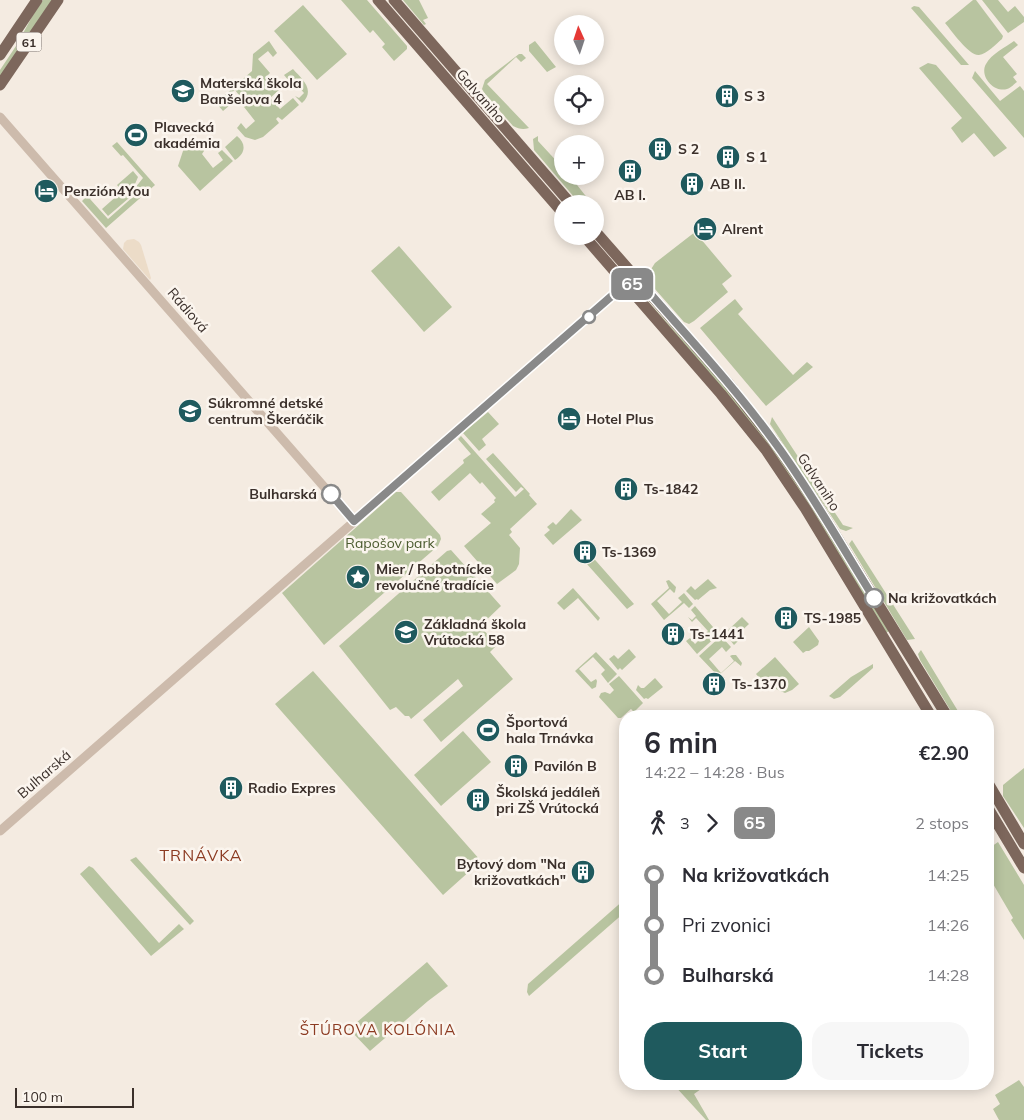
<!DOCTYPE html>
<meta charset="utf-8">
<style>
body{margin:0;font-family:Mulish,sans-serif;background:#f7f7f7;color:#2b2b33;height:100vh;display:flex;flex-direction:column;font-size:19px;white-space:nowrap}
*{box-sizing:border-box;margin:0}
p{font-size:16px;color:#7c7c81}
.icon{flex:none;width:28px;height:28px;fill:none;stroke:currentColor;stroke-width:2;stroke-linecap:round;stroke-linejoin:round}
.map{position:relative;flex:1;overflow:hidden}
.panel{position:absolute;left:619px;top:710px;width:375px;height:380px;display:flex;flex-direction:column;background:#fff;border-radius:20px;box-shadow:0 2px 12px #0003}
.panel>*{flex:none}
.badge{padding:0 10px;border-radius:8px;font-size:18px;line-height:32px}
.needle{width:32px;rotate:357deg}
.buttons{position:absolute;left:554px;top:15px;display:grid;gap:10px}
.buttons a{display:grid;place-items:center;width:50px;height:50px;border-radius:50%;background:#fff;box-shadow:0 2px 12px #0003;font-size:25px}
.scale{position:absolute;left:15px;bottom:12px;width:119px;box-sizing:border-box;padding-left:5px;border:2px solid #3b302b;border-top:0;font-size:14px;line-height:18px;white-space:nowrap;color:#3b302b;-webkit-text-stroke:4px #fbf5ee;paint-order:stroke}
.map>.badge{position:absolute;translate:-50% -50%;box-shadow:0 0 0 2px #fff}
.legs{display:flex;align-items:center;gap:8px;height:55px;padding:0 25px;font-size:16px}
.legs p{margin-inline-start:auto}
.summary{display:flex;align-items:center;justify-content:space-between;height:85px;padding:0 25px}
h1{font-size:28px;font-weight:700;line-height:38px}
.action{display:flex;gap:10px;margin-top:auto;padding:10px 25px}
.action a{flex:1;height:58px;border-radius:20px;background:#1f5a5e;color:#fff;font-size:20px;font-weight:700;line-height:58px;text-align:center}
.action a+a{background:#f7f7f7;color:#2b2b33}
ul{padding:0 25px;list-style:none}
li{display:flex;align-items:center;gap:18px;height:50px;font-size:19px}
li i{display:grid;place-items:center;width:8px;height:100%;margin:0 6px;background:currentColor}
li i::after{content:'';width:12px;height:12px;margin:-6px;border:4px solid;border-radius:50%;background:#fff}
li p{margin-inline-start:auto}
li:first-child i{background:linear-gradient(#0000 50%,currentColor 0)}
li:last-child i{background:linear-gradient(currentColor 50%,#0000 0)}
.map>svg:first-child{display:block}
.green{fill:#b8c4a0}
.plaza{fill:#ecdcc8}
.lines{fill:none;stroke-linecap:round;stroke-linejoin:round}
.minor{stroke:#cdbbac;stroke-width:9}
.major{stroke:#7d675c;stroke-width:11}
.line-1-casing{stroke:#fff;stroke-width:11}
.line-1{stroke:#898989;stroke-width:8}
.stop-1-dot{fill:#fff;stroke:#898989;stroke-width:2.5}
.labels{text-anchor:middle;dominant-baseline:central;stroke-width:5;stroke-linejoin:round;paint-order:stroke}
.shield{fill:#fbf5ee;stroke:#756b66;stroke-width:1}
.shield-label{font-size:12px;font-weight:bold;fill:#3b302b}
.poi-label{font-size:14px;font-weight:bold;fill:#3b302b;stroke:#fbf5ee;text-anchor:start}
.street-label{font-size:14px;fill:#3b302b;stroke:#fbf5ee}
.stop-label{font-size:14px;font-weight:bold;fill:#3b302b;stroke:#fbf5ee;text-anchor:end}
.park-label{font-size:14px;fill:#4a5a2e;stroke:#fbf5ee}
.neighbourhood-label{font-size:15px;letter-spacing:1px;fill:#8c3b22;stroke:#fbf5ee}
.quarter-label{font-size:16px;letter-spacing:1px;fill:#8c3b22;stroke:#fbf5ee}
</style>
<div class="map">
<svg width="1024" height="1120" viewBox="0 0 1024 1120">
<rect width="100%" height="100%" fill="#f4ebe1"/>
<!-- green -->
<path class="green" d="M43 0H52L0 77V70L16 46 33 15Z
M341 0H367L407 46V49L394 61 382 47 385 44 373 30 370 33Z
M403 0H419L428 18 423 20 426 24 424 25Z
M973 0H976L1003 36 1002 39C996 44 987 54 979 55 969 56 951 30 945 23Z
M982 0H998L1008 12 1015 6 1024 17V22L1008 33Z
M303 5 347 54 317 80 274 31Z
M914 6 919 7 969 65H961L911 8Z
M269 41 277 53 273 57 268 51 258 59 270 73 267 76 279 90 270 98 280 109 293 98 299 105 282 120 278 117 276 119 279 123 263 137 255 140 245 137 237 128 241 123 246 129 255 121 244 107 246 104 235 90 225 98 230 105 223 111 217 104V102L252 71 253 54Z
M535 41 556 67 547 72 529 51V45Z
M1014 41 1018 45 1003 57 1017 74 1013 77 1017 82C1014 84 1011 88 1007 89 994 93 979 76 986 64 991 54 1006 47 1014 41Z
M519 54H522L526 58 521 62 516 57 487 84 529 128C523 130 519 129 513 126L485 94 482 89 485 80Z
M928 63 936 65 1007 148 994 157 974 133 962 143 951 128 962 118 919 68Z
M293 69C302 79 316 90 302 103L295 96 299 98 304 93 292 79 289 81 284 75Z
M975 71 1000 101 1020 86 1024 91V138L972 78Z
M237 136C247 144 245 154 235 160L225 147Z
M538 136V141L562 167V176H570L592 204H580L534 150 533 139Z
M192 137 204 151 202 154 213 168 223 160 218 153 222 150 233 161 200 191 178 166 186 142Z
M117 142 155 185 106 228 82 201 89 194 92 197 90 199 108 219 134 196 133 194 137 190 135 188 143 178 123 155 121 156 112 146Z
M133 171 138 177 129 198 108 216 102 209 119 194 118 193 121 190 117 185Z
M695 232 732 276 722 284 728 292 694 321 689 324 684 322 647 280 646 277 655 263Z
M399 246 452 307 424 332 371 271Z
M638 290 728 390 795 477 889 631 886 633 834 548Z
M735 299 743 309 738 314 793 375 807 362 813 367 766 406 700 328Z
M488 412 499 424 482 439 486 445 479 451 463 433Z
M772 417 843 525 853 528 846 531 840 529 770 424Z
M461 436 515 497 524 489 521 487 516 492 486 459 493 453 530 494 529 495 537 504 510 529 512 532 509 535 520 548 519 564 516 570 497 584 464 546 491 523 481 514 495 502 494 500 496 498 482 482 480 484 470 473 439 501 431 492 464 463 463 460 471 454 458 439Z
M396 492H401L440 535 441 539 438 546 324 645 282 593Z
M571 509 582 520 553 545 544 535 550 530 547 527 553 522 556 525Z
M852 540 915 639 907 640 849 544Z
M451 550 501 606 480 626 497 645 490 652 513 679 441 742 423 720 463 686 458 679 411 719 409 716H405L396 707 390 710 339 646 447 551Z
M589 553 634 604 627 609 586 563 588 560 586 557Z
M708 579 717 588 710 590 698 600 697 599 695 600 686 591 691 586 695 590Z
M669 580 676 587 675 592 674 593 670 589 657 601 669 614 682 602 678 598 684 593 693 604 689 608 684 603 664 620 651 604 669 588 666 581Z
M573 588 600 618 598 621 578 598 564 610 557 603Z
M695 606 719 634 697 654 686 641 690 638 695 644 708 631 696 618 692 622 688 617 692 620 696 616 691 610Z
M742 617 749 624 736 636 739 640 734 645 726 635 727 633 726 632Z
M809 627 819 641 818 645 809 651H806L803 653 793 642Z
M721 636 731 647 726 652 722 647 709 659 721 673 734 661 730 656 732 655H736L742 663 741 666 735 661 718 676 699 656Z
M629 649 636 657 622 670 620 668 618 670 609 659 614 655 618 659Z
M921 650 961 716H954L920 660 918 654Z
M596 652 617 674 608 683 601 674 605 670 593 657 579 669 591 682 596 679 597 681 596 687 592 689 575 671Z
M775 657 799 684 792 690 785 693 776 689 777 684 773 680H766L763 682 756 674Z
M873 664V668L840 697 834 699 829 696 851 677Z
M313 671 481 861 443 895 275 704Z
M619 676 643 703 634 712 631 709 621 718H618L599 697 601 693 605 692 610 694 614 690 609 684Z
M655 678 663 687 648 699 646 698 644 699 636 690 638 685 641 688H644Z
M463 731 491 762 441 806 414 775Z
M1024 768V828L1003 796V785Z
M998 842 1024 885V940L1011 920 1013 918 989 877H988V849Z
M136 857 194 921 190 925 130 860Z
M89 866 93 868 159 943 179 924 184 929 151 956 80 874Z
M625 899V912L529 996 527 992 528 984Z
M427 962 448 986 428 1001 370 1051 349 1029Z
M1019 1080 1024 1087V1120H999L993 1109 1000 1104 995 1095Z
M673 1084H708L694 1094 709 1120H706Z"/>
<!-- plaza -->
<path class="plaza" d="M134 239 139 242 141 245 151 278 150 280 123 249 124 243 127 240Z"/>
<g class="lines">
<!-- minor -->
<path class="minor" d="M0 117 354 521
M0 831 626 284"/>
<!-- major -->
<path class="major" d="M378 0 562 212
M394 0 571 204
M0 55 37 0
M0 85 58 0
M595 231 728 383 776 444 815 502 947 716
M584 236 721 394 766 450 805 508 931 716
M988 783 1024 844
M988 808 1024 868"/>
</g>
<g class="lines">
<!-- line-1 casing -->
<g class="line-1-casing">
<path id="line-1" d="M331 494 354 521 622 287 626 284 641 283C687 336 735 387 776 444 812 493 842 547 874 598"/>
</g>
<!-- line-1 -->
<use href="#line-1" class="line-1"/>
</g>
<!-- icons -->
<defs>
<g id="school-disc" transform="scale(1.25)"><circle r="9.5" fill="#1f5a5e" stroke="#fbf5ee"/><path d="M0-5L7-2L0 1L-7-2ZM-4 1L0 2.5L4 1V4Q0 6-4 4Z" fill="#fff"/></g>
<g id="building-disc" transform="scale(1.25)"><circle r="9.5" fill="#1f5a5e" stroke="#fbf5ee"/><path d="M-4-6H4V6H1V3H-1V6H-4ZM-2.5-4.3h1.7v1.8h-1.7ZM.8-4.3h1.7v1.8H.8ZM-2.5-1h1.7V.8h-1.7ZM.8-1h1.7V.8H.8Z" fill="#fff"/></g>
<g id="stadium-disc" transform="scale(1.25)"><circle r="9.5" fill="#1f5a5e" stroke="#fbf5ee"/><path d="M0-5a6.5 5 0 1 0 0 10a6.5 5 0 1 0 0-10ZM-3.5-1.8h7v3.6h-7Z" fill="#fff"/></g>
<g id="hotel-disc" transform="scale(1.25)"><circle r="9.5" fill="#1f5a5e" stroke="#fbf5ee"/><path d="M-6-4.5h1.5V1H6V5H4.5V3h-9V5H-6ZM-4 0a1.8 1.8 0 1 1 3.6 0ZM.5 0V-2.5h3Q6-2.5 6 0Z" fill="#fff"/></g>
<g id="sight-disc" transform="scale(1.25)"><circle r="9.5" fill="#1f5a5e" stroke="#fbf5ee"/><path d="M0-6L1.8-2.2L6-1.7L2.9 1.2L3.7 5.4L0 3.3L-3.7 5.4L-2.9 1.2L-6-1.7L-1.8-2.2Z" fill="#fff"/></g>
</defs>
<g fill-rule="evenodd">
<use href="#school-disc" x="183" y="91"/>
<use href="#building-disc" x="727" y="96"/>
<use href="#stadium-disc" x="136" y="135"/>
<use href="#building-disc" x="660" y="149"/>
<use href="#building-disc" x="728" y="157"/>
<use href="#building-disc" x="630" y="171"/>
<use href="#building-disc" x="692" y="184"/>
<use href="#hotel-disc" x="46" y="191"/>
<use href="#hotel-disc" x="705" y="229"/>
<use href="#school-disc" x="190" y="411"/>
<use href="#hotel-disc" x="569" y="419"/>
<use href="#building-disc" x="626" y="489"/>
<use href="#building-disc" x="585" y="552"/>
<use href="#sight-disc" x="358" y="577"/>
<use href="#building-disc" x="786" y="618"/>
<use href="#school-disc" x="406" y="632"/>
<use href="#building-disc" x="673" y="634"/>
<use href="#building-disc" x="714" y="684"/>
<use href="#stadium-disc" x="488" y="730"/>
<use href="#building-disc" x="516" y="766"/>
<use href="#building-disc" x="231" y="788"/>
<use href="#building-disc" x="478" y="800"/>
<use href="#building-disc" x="583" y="872"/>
</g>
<!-- markers -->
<g class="stop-1-dot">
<circle cx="589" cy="317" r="6"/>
<circle cx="331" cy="494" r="9"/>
<circle cx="874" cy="598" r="9"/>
</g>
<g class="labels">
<!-- shield labels -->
<rect class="shield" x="16.5" y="32.5" width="25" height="19" rx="4"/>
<g class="shield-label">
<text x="29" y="42">61</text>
</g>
<!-- poi labels -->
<g class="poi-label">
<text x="200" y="83">Materská škola<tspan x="200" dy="16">Banšelova 4</tspan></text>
<text x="744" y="96">S 3</text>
<text x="154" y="127">Plavecká<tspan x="154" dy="16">akadémia</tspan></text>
<text x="678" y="149">S 2</text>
<text x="746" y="157">S 1</text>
<text x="710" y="184">AB II.</text>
<text x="64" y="191">Penzión4You</text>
<text x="630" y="195" text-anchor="middle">AB I.</text>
<text x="722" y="229">Alrent</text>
<text x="208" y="403">Súkromné detské<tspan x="208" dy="16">centrum Škeráčik</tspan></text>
<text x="586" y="419">Hotel Plus</text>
<text x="644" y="489">Ts-1842</text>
<text x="602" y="552">Ts-1369</text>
<text x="376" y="569">Mier / Robotnícke<tspan x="376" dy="16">revolučné tradície</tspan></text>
<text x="804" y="618">TS-1985</text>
<text x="424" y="624">Základná škola<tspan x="424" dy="16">Vrútocká 58</tspan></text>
<text x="690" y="634">Ts-1441</text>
<text x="732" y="684">Ts-1370</text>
<text x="506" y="722">Športová<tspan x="506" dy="16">hala Trnávka</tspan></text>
<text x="534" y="766">Pavilón B</text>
<text x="248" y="788">Radio Expres</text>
<text x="496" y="792">Školská jedáleň<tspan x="496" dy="16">pri ZŠ Vrútocká</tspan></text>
<text x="566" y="864" text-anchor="end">Bytový dom "Na<tspan x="566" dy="16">križovatkách"</tspan></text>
</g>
<!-- street labels -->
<g class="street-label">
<text transform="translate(481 96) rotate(49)">Galvaniho</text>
<text transform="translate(188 310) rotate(49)">Rádiová</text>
<text transform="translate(819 482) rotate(57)">Galvaniho</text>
<text transform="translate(44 774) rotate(-41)">Bulharská</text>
</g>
<!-- stop labels -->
<g class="stop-label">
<text x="317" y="494">Bulharská</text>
<text x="888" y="598" text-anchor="start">Na križovatkách</text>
</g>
<!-- park labels -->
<g class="park-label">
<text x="390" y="543">Rapošov park</text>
</g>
<!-- neighbourhood labels -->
<g class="neighbourhood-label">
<text x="378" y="1029">ŠTÚROVA KOLÓNIA</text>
</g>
<!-- quarter labels -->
<g class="quarter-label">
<text x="201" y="855">TRNÁVKA</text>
</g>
</g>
</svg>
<div class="buttons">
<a><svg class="needle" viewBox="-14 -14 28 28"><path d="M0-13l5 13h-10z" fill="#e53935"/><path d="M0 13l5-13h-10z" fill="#7c7c81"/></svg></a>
<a><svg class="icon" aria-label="locate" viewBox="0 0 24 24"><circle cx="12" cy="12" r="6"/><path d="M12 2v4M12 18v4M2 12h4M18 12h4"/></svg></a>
<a>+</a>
<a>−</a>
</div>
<div class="scale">100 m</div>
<b class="badge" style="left:632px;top:284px;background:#898989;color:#fff">65</b>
<section class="panel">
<div class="summary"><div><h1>6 min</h1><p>14:22 – 14:28 · Bus</p></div><b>€2.90</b></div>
<div class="legs"><svg class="icon" aria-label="walk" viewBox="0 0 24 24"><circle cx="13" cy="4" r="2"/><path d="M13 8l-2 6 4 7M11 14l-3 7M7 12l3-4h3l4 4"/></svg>3<svg class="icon" aria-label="forward" viewBox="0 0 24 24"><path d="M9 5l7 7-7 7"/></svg><b class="badge" style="background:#898989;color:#fff">65</b><p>2 stops</p></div>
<ul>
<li><i style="color:#898989"></i><b>Na križovatkách</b><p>14:25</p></li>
<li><i style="color:#898989"></i><span>Pri zvonici</span><p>14:26</p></li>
<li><i style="color:#898989"></i><b>Bulharská</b><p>14:28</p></li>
</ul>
<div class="action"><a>Start</a><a>Tickets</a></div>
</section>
</div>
